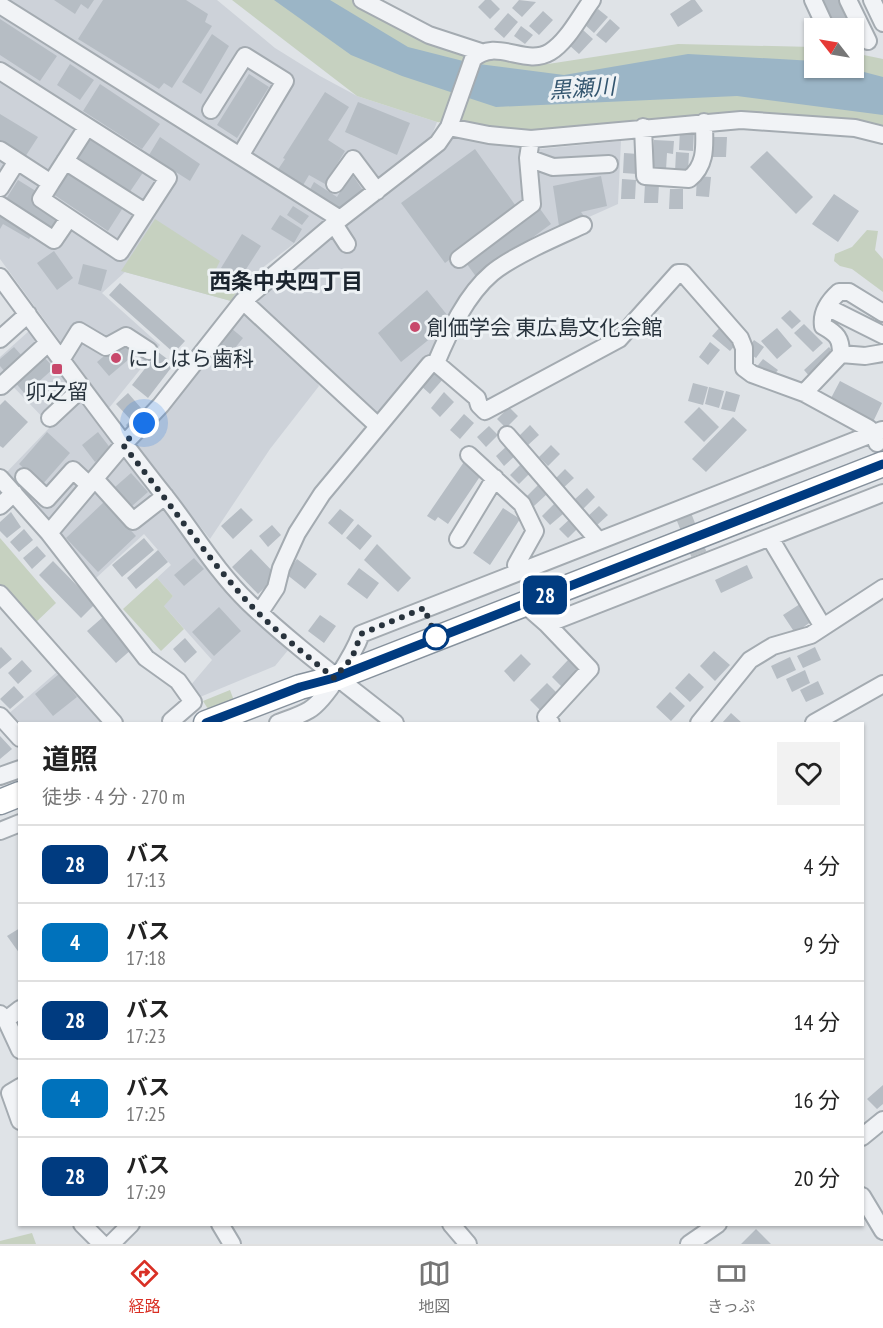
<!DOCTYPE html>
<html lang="ja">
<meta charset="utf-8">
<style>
body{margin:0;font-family:"PT Sans Narrow","Noto Sans JP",sans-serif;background:#f2f2f2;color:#222;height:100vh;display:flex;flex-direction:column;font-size:22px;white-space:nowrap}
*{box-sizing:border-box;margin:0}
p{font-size:20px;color:#767676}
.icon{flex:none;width:33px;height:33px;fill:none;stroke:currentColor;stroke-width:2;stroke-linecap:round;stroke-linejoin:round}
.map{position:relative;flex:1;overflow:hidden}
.drawer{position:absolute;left:18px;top:722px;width:846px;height:504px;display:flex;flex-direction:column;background:#fff;border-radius:0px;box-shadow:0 2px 4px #0004}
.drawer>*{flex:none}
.badge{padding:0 12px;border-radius:9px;font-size:21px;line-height:39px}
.needle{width:39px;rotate:301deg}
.controls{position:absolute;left:804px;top:18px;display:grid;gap:12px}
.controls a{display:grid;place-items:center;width:60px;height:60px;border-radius:0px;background:#fff;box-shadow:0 2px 4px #0004;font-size:30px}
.you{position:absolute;width:30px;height:30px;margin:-15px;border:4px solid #fff;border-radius:50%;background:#1a73e8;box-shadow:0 0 0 9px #1a73e833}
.map>.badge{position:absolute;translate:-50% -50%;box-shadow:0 0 0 3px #fff}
.round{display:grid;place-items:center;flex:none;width:63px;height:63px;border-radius:0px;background:#f2f2f2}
.overview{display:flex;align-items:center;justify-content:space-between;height:102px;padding:0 24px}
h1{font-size:28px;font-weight:700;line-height:45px}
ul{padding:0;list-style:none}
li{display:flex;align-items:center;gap:18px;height:78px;padding:0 24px;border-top:2px solid #e0e0e0}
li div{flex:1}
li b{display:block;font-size:22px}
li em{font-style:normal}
li .badge{min-width:66px;font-weight:700;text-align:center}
.menu{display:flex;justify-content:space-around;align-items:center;height:84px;border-top:2px solid #e0e0e0;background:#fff;font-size:16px;color:#767676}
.menu a{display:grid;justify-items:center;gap:3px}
.menu .selected{color:#d93025}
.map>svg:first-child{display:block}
.built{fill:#cdd2d9}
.green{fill:#c6d1c0}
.water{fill:#9bb5c6}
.building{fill:#b6bdc4}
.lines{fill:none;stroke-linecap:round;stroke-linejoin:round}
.minor-tunnel{stroke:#bac0c5;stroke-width:16;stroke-dasharray:16 8;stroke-linecap:butt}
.minor-casing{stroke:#a4abb1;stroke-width:20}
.highway-casing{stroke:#87929d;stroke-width:27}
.minor{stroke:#f1f3f6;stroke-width:16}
.highway{stroke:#fff;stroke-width:24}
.line-casing{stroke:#fff;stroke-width:14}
.line{stroke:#003b80;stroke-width:9}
.walk{stroke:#28333d;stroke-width:6;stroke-dasharray:0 10.8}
.poi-dot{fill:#c8486b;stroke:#eef2f5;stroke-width:2}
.stop-dot{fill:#fff;stroke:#003b80;stroke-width:3}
.labels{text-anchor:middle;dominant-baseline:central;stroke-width:6;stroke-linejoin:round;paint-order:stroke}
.poi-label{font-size:21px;fill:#28333d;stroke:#eef2f5;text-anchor:start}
.water-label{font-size:22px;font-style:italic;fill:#34566f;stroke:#eef2f5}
.neighbourhood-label{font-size:22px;font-weight:bold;fill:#1b242e;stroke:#eef2f5}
</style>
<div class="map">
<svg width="883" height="1244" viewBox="0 0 883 1244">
<rect width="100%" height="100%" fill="#dfe3e7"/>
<!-- built -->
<path class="built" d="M4 0H217L275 48 320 76 357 96 437 122 432 135 422 146 339 210Z
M0 13 324 217V221L241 284 231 301 125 272 102 293 160 345 109 408 0 259Z
M454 131 502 143 540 149 621 141 618 204 560 230 491 271 437 346 379 420 251 303 366 208 443 149Z
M244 308 311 370 319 386 270 449 210 539 133 442 209 359Z
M29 331 113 440 110 453 53 522H46L4 475 51 426 0 373V357Z
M123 454 193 548 247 613 289 649 275 666 200 697 190 686 212 660 163 605 173 596 157 578 171 565 144 534 96 578 58 532Z
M58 671 103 720 102 723H20L19 730 6 716Z"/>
<!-- green -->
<path class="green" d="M232 0H352L361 6 494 59 548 64 678 44 814 47V68H854V53L883 59V129L832 117 749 113 569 129H484L437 122 357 96Z
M155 219 220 261 216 269 241 284 231 301 121 271Z
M867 230 878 231 875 250 883 259V292L852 269 840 266 834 261 835 254 852 247Z
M0 538 56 603 33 625 0 587Z
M157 578 173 596 164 606 184 629 161 651 123 609Z
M230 690 236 706 221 712 208 709 203 701Z
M32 1233 36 1244H0V1241Z"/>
<!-- water -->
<path class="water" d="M274 0H330L408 47 471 63 564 75 688 54 814 61V68H849L883 77V115L737 96 496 107 402 76 351 55Z"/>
<!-- building -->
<path class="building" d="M54 0H94L88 9 81 4 75 14Z
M103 0H186L208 14 205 22 212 26 172 88 164 83 159 89 78 39Z
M485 0H491L500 9 490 19 478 7Z
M519 0 536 2 522 17 512 8Z
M691 0H695L703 11 678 27 670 14Z
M820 0H838L850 24 834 28Z
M598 9 608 17 594 33 584 24Z
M543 11 553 20 539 35 529 26Z
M508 13 518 22 504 38 494 29Z
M0 19 57 56 40 81 0 55Z
M610 19 620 28 606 43 596 35Z
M521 26 533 35 525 44 514 36Z
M583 30 593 39 579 54 569 45Z
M212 34 229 46 201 94 182 82Z
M70 64 94 80 80 100 57 85Z
M249 74 269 87 237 138 217 125Z
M100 84 160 124 142 149 83 111Z
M325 92 349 107 328 140 345 151 325 184 309 175 302 187 277 171 285 159 283 158Z
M358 102 410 123 397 155 345 132Z
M0 114 38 137 25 157 0 142Z
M680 130 694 131 693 151 679 150Z
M89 135 144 171 127 196 72 160Z
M160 137 200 164 190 181 149 155Z
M713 137H727L726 157H712Z
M654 140 674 141 673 154 667 153 666 170 652 169Z
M475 149 518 209 445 263 401 203Z
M767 151 813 197 796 214 750 167Z
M676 152 689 153 688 173 675 172Z
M624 153 638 154 637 174 623 173Z
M70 169 124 206 108 231 53 194Z
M351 173 364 192 339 210 308 193 314 182 337 197Z
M601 176 607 206 581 212 584 216 559 226 553 186Z
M697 176 711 177 709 197 696 196Z
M622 179 636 180 635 199H621Z
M18 180 39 193 59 218 50 234 3 204Z
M645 183 659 184 658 203H644Z
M670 189H683V209H669Z
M834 194 859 211 838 242 812 224Z
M293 206 309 216 302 225 287 215Z
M538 206 551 224 477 278 464 260Z
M0 208 35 230 29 239 3 224 0 229Z
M280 215 302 229 294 243 271 229Z
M242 234 261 246 239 280 221 268Z
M54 251 73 278 57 290 37 263Z
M83 264 107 270 101 291 78 284Z
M120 283 185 341 174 353 109 295Z
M427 290 452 321 401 362 378 333Z
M790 310 801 321 792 329 781 318Z
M804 324 823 343 813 352 794 333Z
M721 326 739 341 730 351 712 336Z
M231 328 243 338 219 368 209 359Z
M777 328 792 346 777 359 761 341Z
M123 340 135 354 109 376 97 362Z
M754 340 764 347 756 358 746 351Z
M710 342 720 350 708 365 699 357Z
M14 347 23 357 6 373 0 366V359Z
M829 347 835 354 810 377 804 370Z
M158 352 174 364 148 398 132 385Z
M43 356 54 368 25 394 14 381Z
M763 359 778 370 770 380 755 369Z
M434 370 444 378 430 394 420 385Z
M840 381 882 403 873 422 830 400Z
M693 383 708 387 703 405 688 401Z
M709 387 724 391 719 408 705 404Z
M726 391 740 395 735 412 721 409Z
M444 392 454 402 440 417 431 408Z
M128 393 147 415 130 430 126 425 131 420 116 404Z
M5 400 28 422 3 448 0 446V405Z
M509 407 518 416 506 428 497 419Z
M699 407 719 427 704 442 684 422Z
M464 414 474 423 460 439 450 430Z
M733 417 747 430 706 472 692 459Z
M530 425 539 435 527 446 518 437Z
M489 426 498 435 486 447 477 437Z
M47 432 70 453 42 485 19 464Z
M98 432 111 449 95 462 82 445Z
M508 445 517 454 504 466 496 456Z
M551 445 560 454 548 466 539 457Z
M466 459 481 475 448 524 438 517 435 521 427 516Z
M522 463 531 472 519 484 510 475Z
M565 469 574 478 561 490 553 481Z
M131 473 148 492 132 506 115 487Z
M538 485 547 494 534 506 526 497Z
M587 488 595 497 583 509 574 500Z
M104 502 136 536 98 572 66 538Z
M554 504 563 514 550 525 542 516Z
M599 506 608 515 595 527 587 517Z
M241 508 253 520 233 539 221 526Z
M503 508 520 519 490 565 473 553Z
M340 509 354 520 342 535 328 523Z
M11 512 21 527 7 538 0 531V522Z
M572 517 580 526 568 538 559 529Z
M358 524 372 536 360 550 346 538Z
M272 525 281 535 268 547 259 536Z
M24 529 33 540 19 552 10 542Z
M144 538 154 550 122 577 112 565Z
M377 544 411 578 398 592 364 560Z
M37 546 46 556 32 569 23 558Z
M251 549 277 576 258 594 232 567Z
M158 550 168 562 136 589 127 578Z
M194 558 204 569 184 586 174 575Z
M297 559 317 574 305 589 286 574Z
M53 561 95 604 81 618 39 575Z
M747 565 753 578 721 593 715 580Z
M359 568 379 583 367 599 347 584Z
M800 604 812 621 795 633 783 615Z
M219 607 241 631 214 656 192 632Z
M320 615 336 626 324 643 308 631Z
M103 617 132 649 116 663 87 631Z
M185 638 197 652 185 663 173 649Z
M1 647 12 659 0 669V648Z
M815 647 821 660 803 668 797 656Z
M714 651 730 665 715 681 700 666Z
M521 654 531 664 514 682 504 671Z
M790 657 796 670 777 679 771 666Z
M22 660 32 671 18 684 8 673Z
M568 660 579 670 562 687 552 677Z
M805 670 810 683 792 692 786 679Z
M689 673 704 687 690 702 675 688Z
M59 674 77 697 53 716 35 694Z
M818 681 824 694 806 702 800 690Z
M547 683 557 693 540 710 530 700Z
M14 686 24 697 10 709 0 699Z
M670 692 685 706 671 721 656 707Z
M731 713 742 723H722Z
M0 736 12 749 0 759Z
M20 928V954L7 936Z
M883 1085V1104L877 1109 867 1099Z
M756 1229 771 1244H741Z"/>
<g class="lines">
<!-- minor-tunnel -->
<path class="minor-tunnel" d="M684 517 700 557"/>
<!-- minor casing -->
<g class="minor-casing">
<path id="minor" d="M362 0 429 35 481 52
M813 0 826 28
M848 0 868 41
M872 0 883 23
M0 5 340 219
M0 71 168 178 120 252 41 199 51 183 0 150
M211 110 245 56 285 81 240 156
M449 127 489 135 531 139 741 120 855 128 883 135
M643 127 645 176 689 179C708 164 704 143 704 122
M528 158 553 167 609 164
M65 161 145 212
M51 183 87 127
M335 184 353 159 377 191
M0 188 17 161
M0 205 54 240 69 218
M334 224 347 244
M459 259 532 204 528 158 531 139
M0 277C54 350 107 423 164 495 192 530 215 570 248 602 294 646 345 683 395 723
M243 301 378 426
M827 307 883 335
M0 339 28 314
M841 354 865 356 883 353
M61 360 79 331 106 347 126 336 149 351
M436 363C449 332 466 295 492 273 514 255 557 237 583 225
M1 386 48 343
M804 393 841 354C841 338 837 334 823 326 821 312 829 301 839 292H849L883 313
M50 418 82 388
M507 435 598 540
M469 455 522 504 535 531 516 565
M24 477 47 499 73 470 89 485
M0 478 49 533 146 658 178 681 193 702 171 721
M95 479 133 521 165 496
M0 506 14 493
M49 533 123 445 161 405 243 301 340 219 438 143 449 127 473 59C496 37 525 67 550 52 567 42 580 16 592 0
M770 538 823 627
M458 539 495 478
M0 594 114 723
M523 603 547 624 883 493
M260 612 276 588 281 568 297 533 322 494 430 364 436 363 477 398 479 405 485 411 619 339 678 273H683L740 338 744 348V368L752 374 804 393 868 428 874 433 877 443
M547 624 590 669 546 717 551 723
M0 716 20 738
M278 723C288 719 299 716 309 710 326 700 354 653 361 634L882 430
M699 723 750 660 773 646 811 635 883 588
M814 723 883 684
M0 776 20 769
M0 831 20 823
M0 1014 6 1020 20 1050
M6 1020 20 1009
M20 1087 10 1093 20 1121
M862 1137 883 1120
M862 1196 883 1231
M82 1224 102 1244
M220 1224 232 1244
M451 1224 468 1244
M111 1244 131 1224
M689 1244 718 1224"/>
</g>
<!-- highway casing -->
<g class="highway-casing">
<path id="highway" d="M206 723 300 687 335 678 883 464
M0 802 20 794"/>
</g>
<!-- minor -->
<use href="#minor" class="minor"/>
<!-- highway -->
<use href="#highway" class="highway"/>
</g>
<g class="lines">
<!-- line casing -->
<g class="line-casing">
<path id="line" d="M206 723 300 687 334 678 883 464"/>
</g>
<!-- line -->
<use href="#line" class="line"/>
<!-- walk -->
<path class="walk" d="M144 423 123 445C165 496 201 550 245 599 271 628 304 653 334 678L352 658 361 634 424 608 436 637"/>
</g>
<!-- markers -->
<g class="poi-dot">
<circle cx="415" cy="327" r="6"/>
<circle cx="116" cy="358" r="6"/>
<rect x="51" y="363" width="12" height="12" rx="3"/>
</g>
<circle class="stop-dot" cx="436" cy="637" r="12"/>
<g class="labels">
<!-- poi labels -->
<g class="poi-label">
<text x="427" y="327">創価学会 東広島文化会館</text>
<text x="128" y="358">にしはら歯科</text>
<text x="57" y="391" text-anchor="middle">卯之留</text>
</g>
<!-- water labels -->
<g class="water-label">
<text transform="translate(582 88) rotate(-4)">黒瀬川</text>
</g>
<!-- neighbourhood labels -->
<g class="neighbourhood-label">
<text x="286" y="281">西条中央四丁目</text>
</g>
</g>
</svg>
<div class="controls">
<a><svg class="needle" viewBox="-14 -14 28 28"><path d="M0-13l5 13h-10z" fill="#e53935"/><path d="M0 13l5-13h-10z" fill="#767676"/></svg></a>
</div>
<div class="you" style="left:144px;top:423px"></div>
<b class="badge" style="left:545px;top:595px;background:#003b80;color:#fff">28</b>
<section class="drawer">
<div class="overview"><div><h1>道照</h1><p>徒歩 · 4 分 · 270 m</p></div><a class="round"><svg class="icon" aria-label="heart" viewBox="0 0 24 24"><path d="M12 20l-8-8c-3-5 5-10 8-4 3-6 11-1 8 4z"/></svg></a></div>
<ul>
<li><span class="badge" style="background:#003b80;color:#fff">28</span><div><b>バス</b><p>17:13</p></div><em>4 分</em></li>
<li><span class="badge" style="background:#0072bc;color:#fff">4</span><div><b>バス</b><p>17:18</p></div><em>9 分</em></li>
<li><span class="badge" style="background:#003b80;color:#fff">28</span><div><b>バス</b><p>17:23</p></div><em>14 分</em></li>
<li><span class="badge" style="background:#0072bc;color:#fff">4</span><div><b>バス</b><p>17:25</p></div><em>16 分</em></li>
<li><span class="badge" style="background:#003b80;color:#fff">28</span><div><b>バス</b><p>17:29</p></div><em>20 分</em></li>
</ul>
</section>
</div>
<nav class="menu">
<a class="selected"><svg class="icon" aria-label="directions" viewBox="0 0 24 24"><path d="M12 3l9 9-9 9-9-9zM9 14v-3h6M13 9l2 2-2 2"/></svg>経路</a>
<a><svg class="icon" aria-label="map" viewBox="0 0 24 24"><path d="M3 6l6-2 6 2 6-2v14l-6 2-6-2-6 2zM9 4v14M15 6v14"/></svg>地図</a>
<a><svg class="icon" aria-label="tickets" viewBox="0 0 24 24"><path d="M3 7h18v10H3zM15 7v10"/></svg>きっぷ</a>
</nav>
